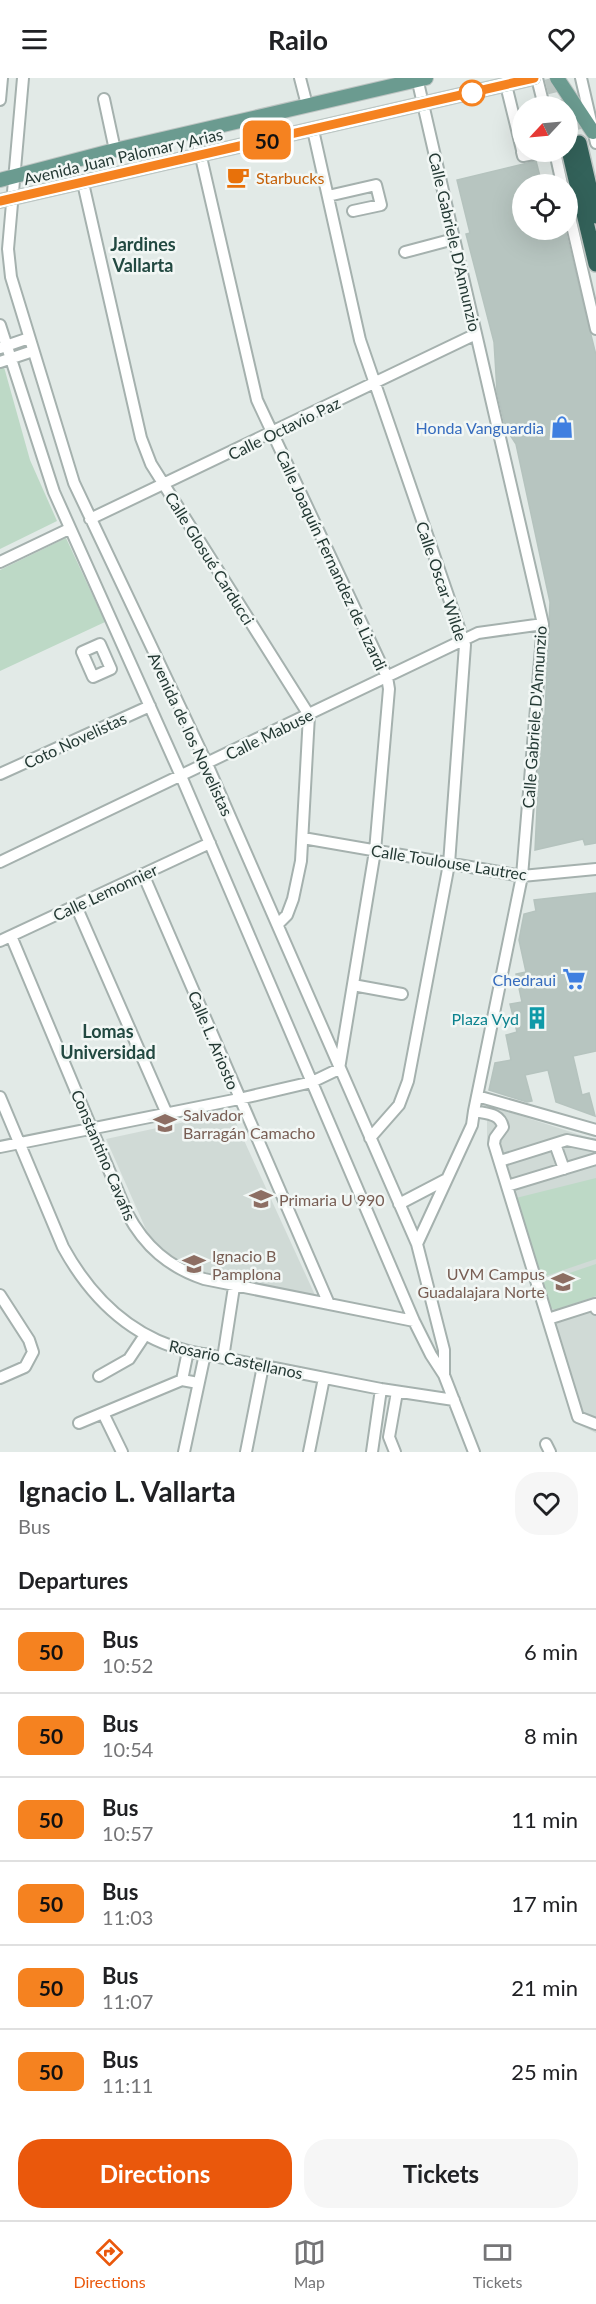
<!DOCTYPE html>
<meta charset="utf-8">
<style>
body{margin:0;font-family:Lato,sans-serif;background:#f6f6f6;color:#202124;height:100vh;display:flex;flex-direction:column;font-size:22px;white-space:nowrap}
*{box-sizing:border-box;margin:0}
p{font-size:20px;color:#757577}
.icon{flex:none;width:33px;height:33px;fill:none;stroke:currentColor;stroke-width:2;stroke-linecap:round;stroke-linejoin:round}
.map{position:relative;height:1374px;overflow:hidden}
.panel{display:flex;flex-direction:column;background:#fff;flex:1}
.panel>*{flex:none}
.badge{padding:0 12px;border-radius:9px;font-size:21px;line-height:39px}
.needle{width:39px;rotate:244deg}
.controls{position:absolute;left:512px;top:18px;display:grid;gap:12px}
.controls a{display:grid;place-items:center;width:66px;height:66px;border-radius:50%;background:#fff;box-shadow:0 6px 24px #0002;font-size:30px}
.map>.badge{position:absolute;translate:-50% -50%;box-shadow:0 0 0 3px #fff}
h2{padding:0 18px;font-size:22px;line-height:54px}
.round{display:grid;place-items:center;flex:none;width:63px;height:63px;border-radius:24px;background:#f6f6f6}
.overview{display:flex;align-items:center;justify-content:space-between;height:102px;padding:0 18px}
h1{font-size:28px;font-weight:700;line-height:45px}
.primary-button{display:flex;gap:12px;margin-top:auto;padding:12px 18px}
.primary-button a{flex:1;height:69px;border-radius:24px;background:#ea580c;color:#fff;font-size:24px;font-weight:700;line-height:69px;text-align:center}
.primary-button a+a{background:#f6f6f6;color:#202124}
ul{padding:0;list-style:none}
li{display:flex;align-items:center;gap:18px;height:84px;padding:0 18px;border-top:2px solid #e0e0e0}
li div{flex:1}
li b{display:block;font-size:22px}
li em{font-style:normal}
li .badge{min-width:66px;font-weight:700;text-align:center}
header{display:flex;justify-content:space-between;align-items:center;height:78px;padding:0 18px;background:#fff;font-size:27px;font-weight:700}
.dock{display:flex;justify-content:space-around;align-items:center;height:84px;border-top:2px solid #e0e0e0;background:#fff;font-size:16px;color:#757577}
.dock a{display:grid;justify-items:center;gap:3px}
.dock .on{color:#ea580c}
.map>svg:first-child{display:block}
.built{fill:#d0dad6}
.green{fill:#bdd9c6}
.building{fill:#b7c5c0;stroke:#b5c3be;stroke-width:1.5}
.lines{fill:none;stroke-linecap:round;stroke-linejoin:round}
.highway-tunnel{stroke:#bcc7c3;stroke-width:15;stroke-dasharray:15 8;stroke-linecap:butt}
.minor-casing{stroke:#a5b1ae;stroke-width:14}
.major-casing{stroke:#bdc4c2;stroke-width:16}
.highway-casing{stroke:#bdc4c2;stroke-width:18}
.minor{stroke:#fff;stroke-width:10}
.major{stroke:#6b9b90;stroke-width:14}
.highway{stroke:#33625a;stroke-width:15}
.line-casing{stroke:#fff;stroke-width:14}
.line{stroke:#f58220;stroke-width:9}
.stop-dot{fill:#fff;stroke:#f58220;stroke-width:3}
.labels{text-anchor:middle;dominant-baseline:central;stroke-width:5;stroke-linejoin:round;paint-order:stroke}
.street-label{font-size:16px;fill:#243934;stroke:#f2f7f5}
.food-label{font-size:16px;fill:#c56008;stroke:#f2f7f5;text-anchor:start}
.shop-label{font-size:16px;fill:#366cbe;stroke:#f2f7f5;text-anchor:end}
.culture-label{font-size:16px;fill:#0d838f;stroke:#f2f7f5;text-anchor:end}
.education-label{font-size:16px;fill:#785e54;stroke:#f2f7f5;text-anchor:start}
.neighbourhood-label{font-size:18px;font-weight:bold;fill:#224941;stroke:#f2f7f5}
</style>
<header><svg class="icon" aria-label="menu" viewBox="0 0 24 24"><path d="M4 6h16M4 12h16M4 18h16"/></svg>Railo<svg class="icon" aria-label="heart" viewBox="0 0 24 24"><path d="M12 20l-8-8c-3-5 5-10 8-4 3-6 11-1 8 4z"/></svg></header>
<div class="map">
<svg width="596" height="1374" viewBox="0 0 596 1374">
<rect width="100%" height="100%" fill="#e2eae7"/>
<!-- built -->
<path class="built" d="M487 1027 596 1062V1355L573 1344 487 1064Z
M231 1034 315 1217 202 1194 182 1185 166 1174 148 1156 106 1061Z"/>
<!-- green -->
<path class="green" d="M4 289 30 382 57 443 0 471V291Z
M66 460 105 544 0 593V492Z
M596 1100V1181L540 1200 516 1120Z
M596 1186V1218L555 1232 551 1230 543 1204Z"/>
<!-- building -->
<path class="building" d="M536 83 542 106H522V152H565L596 277V765L585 767 583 761 535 772 539 688 543 638 545 637 550 524 516 366 506 351 497 313 494 264 466 156 470 155 457 102Z
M596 815V973L573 978 582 1017 589 1015 595 1038 556 1024 548 992 525 997 532 1023 527 1024 489 1012 495 985 511 982 506 957 517 954 510 926 522 924 516 896 526 894 519 862 524 836 536 833 534 822Z"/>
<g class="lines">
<!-- highway-tunnel -->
<path class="highway-tunnel" d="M552 0 559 28
M568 15 579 65"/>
<!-- minor casing -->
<g class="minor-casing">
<path id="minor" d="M23 0 8 171 11 199 74 405 207 686 417 1166 444 1272V1297
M300 0 307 27
M417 0 543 546 522 798 474 1033 472 1047 417 1166
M537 0 544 28
M581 0 596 65
M506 7 522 72
M104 21 115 72
M0 22 2 0
M313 52 360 262 465 567 449 786 408 1003 399 1027 370 1060
M522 74 523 78 544 74
M555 74 562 106
M83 105 141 360 151 386 309 637 301 783 293 821 287 837 278 846
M328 118 376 107 381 127 353 133
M567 126 596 251
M405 174 454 161
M0 247 54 414 181 698 414 1243 431 1277 444 1297 474 1374
M0 270 29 260
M0 284 33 273
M90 441 476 256
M0 484 69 451
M100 566 111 591 93 599 82 574Z
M0 696 150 628
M303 760 522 798 596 791
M0 784 478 555 543 546
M143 796 329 1226
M76 828 167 1036
M11 858 127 1135C145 1169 169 1189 204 1201L414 1243
M0 863 210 765
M353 907 402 916
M477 1018 596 1052
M0 1019 63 1169C91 1220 131 1259 188 1273L381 1311 454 1322
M474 1033C487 1036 500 1035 503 1049L495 1060 494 1066 578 1339 596 1346
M555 1066 564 1091
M0 1069 239 1021 312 1004 339 991 375 773 389 611 387 599 257 322 195 53
M500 1083 567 1062 596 1068
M507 1108 596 1081
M399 1126 445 1102
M0 1217 29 1262 33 1274 25 1289 0 1300
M548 1241 595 1226 596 1231
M223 1280 234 1209
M99 1298 129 1281 145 1257
M182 1302 188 1273
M103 1335 122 1374
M79 1345 182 1302 198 1305
M546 1366 550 1374
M184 1374 205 1276
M246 1374 263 1288
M309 1374 324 1300
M372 1374 381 1311
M395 1374 389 1359 397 1314"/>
</g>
<!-- major casing -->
<g class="major-casing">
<path id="major" d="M557 0 593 54
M0 102 115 72 426 0
M0 123 534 0"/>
</g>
<!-- highway casing -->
<g class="highway-casing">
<path id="highway" d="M579 65 596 138
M568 68 596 186"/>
</g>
<!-- minor -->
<use href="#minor" class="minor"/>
<!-- major -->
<use href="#major" class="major"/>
<!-- highway -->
<use href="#highway" class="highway"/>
</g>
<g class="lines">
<!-- line casing -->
<g class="line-casing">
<path id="line" d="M0 123 534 0"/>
</g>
<!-- line -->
<use href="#line" class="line"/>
</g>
<!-- icons -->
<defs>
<g id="cafe-bare" transform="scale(1.8)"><path d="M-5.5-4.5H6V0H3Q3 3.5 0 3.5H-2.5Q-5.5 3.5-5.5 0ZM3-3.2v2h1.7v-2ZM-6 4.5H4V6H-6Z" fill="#e8710a" stroke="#f2f7f5" stroke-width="2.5" paint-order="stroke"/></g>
<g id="shop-bare" transform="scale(1.8)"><path d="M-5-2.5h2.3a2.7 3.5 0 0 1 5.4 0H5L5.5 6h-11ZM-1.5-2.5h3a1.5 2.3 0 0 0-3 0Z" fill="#3f7fe0" stroke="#f2f7f5" stroke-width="2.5" paint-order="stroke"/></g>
<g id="supermarket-bare" transform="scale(1.8)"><path d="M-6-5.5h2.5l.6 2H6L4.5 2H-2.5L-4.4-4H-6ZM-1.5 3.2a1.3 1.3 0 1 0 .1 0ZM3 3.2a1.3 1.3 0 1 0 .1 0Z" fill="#3f7fe0" stroke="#f2f7f5" stroke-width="2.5" paint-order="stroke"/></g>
<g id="building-bare" transform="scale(1.8)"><path d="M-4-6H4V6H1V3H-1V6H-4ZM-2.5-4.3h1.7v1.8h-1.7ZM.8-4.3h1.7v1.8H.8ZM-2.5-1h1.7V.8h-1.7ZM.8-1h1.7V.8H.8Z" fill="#0f9aa8" stroke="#f2f7f5" stroke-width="2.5" paint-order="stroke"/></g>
<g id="school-bare" transform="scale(1.8)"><path d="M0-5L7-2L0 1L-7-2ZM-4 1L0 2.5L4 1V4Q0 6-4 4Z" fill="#8d6e63" stroke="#f2f7f5" stroke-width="2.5" paint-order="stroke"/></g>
<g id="university-bare" transform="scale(1.8)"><path d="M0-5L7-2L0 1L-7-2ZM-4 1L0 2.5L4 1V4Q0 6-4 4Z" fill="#8d6e63" stroke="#f2f7f5" stroke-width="2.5" paint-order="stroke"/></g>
</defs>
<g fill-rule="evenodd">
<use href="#cafe-bare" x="238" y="99"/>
<use href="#shop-bare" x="562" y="349"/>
<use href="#supermarket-bare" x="574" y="901"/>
<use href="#building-bare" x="537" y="940"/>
<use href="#school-bare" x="165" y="1045"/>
<use href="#school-bare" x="261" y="1121"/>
<use href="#school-bare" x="194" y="1186"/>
<use href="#university-bare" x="563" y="1204"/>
</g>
<!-- markers -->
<circle class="stop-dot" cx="472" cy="15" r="12"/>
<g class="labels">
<!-- street labels -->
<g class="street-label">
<text transform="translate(123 78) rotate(-13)">Avenida Juan Palomar y Arias</text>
<text transform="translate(455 164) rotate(77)">Calle Gabriele D'Annunzio</text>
<text transform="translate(284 350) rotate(-26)">Calle Octavio Paz</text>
<text transform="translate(210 480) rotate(58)">Calle Glosué Carducci</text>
<text transform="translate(332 482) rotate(65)">Calle Joaquín Fernandez de Lizardi</text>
<text transform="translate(442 503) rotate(71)">Calle Oscar Wilde</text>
<text transform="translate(534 639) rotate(-86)">Calle Gabriele D'Annunzio</text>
<text transform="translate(191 656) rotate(65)">Avenida de los Novelistas</text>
<text transform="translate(269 656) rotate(-26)">Calle Mabuse</text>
<text transform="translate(75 662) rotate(-25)">Coto Novelistas</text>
<text transform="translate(449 784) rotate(9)">Calle Toulouse Lautrec</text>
<text transform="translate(105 814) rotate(-25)">Calle Lemonnier</text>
<text transform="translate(214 962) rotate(67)">Calle L. Ariosto</text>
<text transform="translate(104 1077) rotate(67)">Constantino Cavafis</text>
<text transform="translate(236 1281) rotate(12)">Rosario Castellanos</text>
</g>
<!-- food labels -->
<g class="food-label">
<text x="256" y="99">Starbucks</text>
</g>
<!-- shop labels -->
<g class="shop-label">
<text x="544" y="349">Honda Vanguardia</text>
<text x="556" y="901">Chedraui</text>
</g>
<!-- culture labels -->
<g class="culture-label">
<text x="519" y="940">Plaza Vyd</text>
</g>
<!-- education labels -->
<g class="education-label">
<text x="183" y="1036">Salvador<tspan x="183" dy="18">Barragán Camacho</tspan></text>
<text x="279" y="1121">Primaria U 990</text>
<text x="212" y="1177">Ignacio B<tspan x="212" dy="18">Pamplona</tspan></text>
<text x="545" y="1195" text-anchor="end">UVM Campus<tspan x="545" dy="18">Guadalajara Norte</tspan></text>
</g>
<!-- neighbourhood labels -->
<g class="neighbourhood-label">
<text x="143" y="166">Jardines<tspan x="143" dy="21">Vallarta</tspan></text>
<text x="108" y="953">Lomas<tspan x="108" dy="21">Universidad</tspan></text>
</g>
</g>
</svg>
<div class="controls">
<a><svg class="needle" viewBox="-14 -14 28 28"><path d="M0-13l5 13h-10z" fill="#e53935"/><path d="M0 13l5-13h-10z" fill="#757577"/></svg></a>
<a><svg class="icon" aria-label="locate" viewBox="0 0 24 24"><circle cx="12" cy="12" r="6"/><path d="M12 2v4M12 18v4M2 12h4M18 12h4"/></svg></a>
</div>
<b class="badge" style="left:267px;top:62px;background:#f58220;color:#111">50</b>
</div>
<section class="panel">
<div class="overview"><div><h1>Ignacio L. Vallarta</h1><p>Bus</p></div><a class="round"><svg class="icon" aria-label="heart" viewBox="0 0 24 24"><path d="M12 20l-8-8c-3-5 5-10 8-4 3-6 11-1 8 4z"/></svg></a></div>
<h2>Departures</h2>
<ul>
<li><span class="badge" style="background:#f58220;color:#111">50</span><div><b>Bus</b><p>10:52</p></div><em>6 min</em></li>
<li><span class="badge" style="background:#f58220;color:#111">50</span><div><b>Bus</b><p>10:54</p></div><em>8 min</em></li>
<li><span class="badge" style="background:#f58220;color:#111">50</span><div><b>Bus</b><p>10:57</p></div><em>11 min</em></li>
<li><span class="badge" style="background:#f58220;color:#111">50</span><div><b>Bus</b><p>11:03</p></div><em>17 min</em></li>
<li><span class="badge" style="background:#f58220;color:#111">50</span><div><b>Bus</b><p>11:07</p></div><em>21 min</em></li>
<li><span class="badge" style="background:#f58220;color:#111">50</span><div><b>Bus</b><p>11:11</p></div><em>25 min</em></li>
</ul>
<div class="primary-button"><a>Directions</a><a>Tickets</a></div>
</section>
<nav class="dock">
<a class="on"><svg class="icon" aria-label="directions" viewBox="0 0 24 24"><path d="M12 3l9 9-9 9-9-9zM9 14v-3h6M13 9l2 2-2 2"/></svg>Directions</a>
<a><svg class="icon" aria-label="map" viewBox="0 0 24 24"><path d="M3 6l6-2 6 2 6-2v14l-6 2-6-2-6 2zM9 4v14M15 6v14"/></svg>Map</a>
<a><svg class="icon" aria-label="tickets" viewBox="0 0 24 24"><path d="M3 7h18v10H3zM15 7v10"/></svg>Tickets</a>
</nav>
